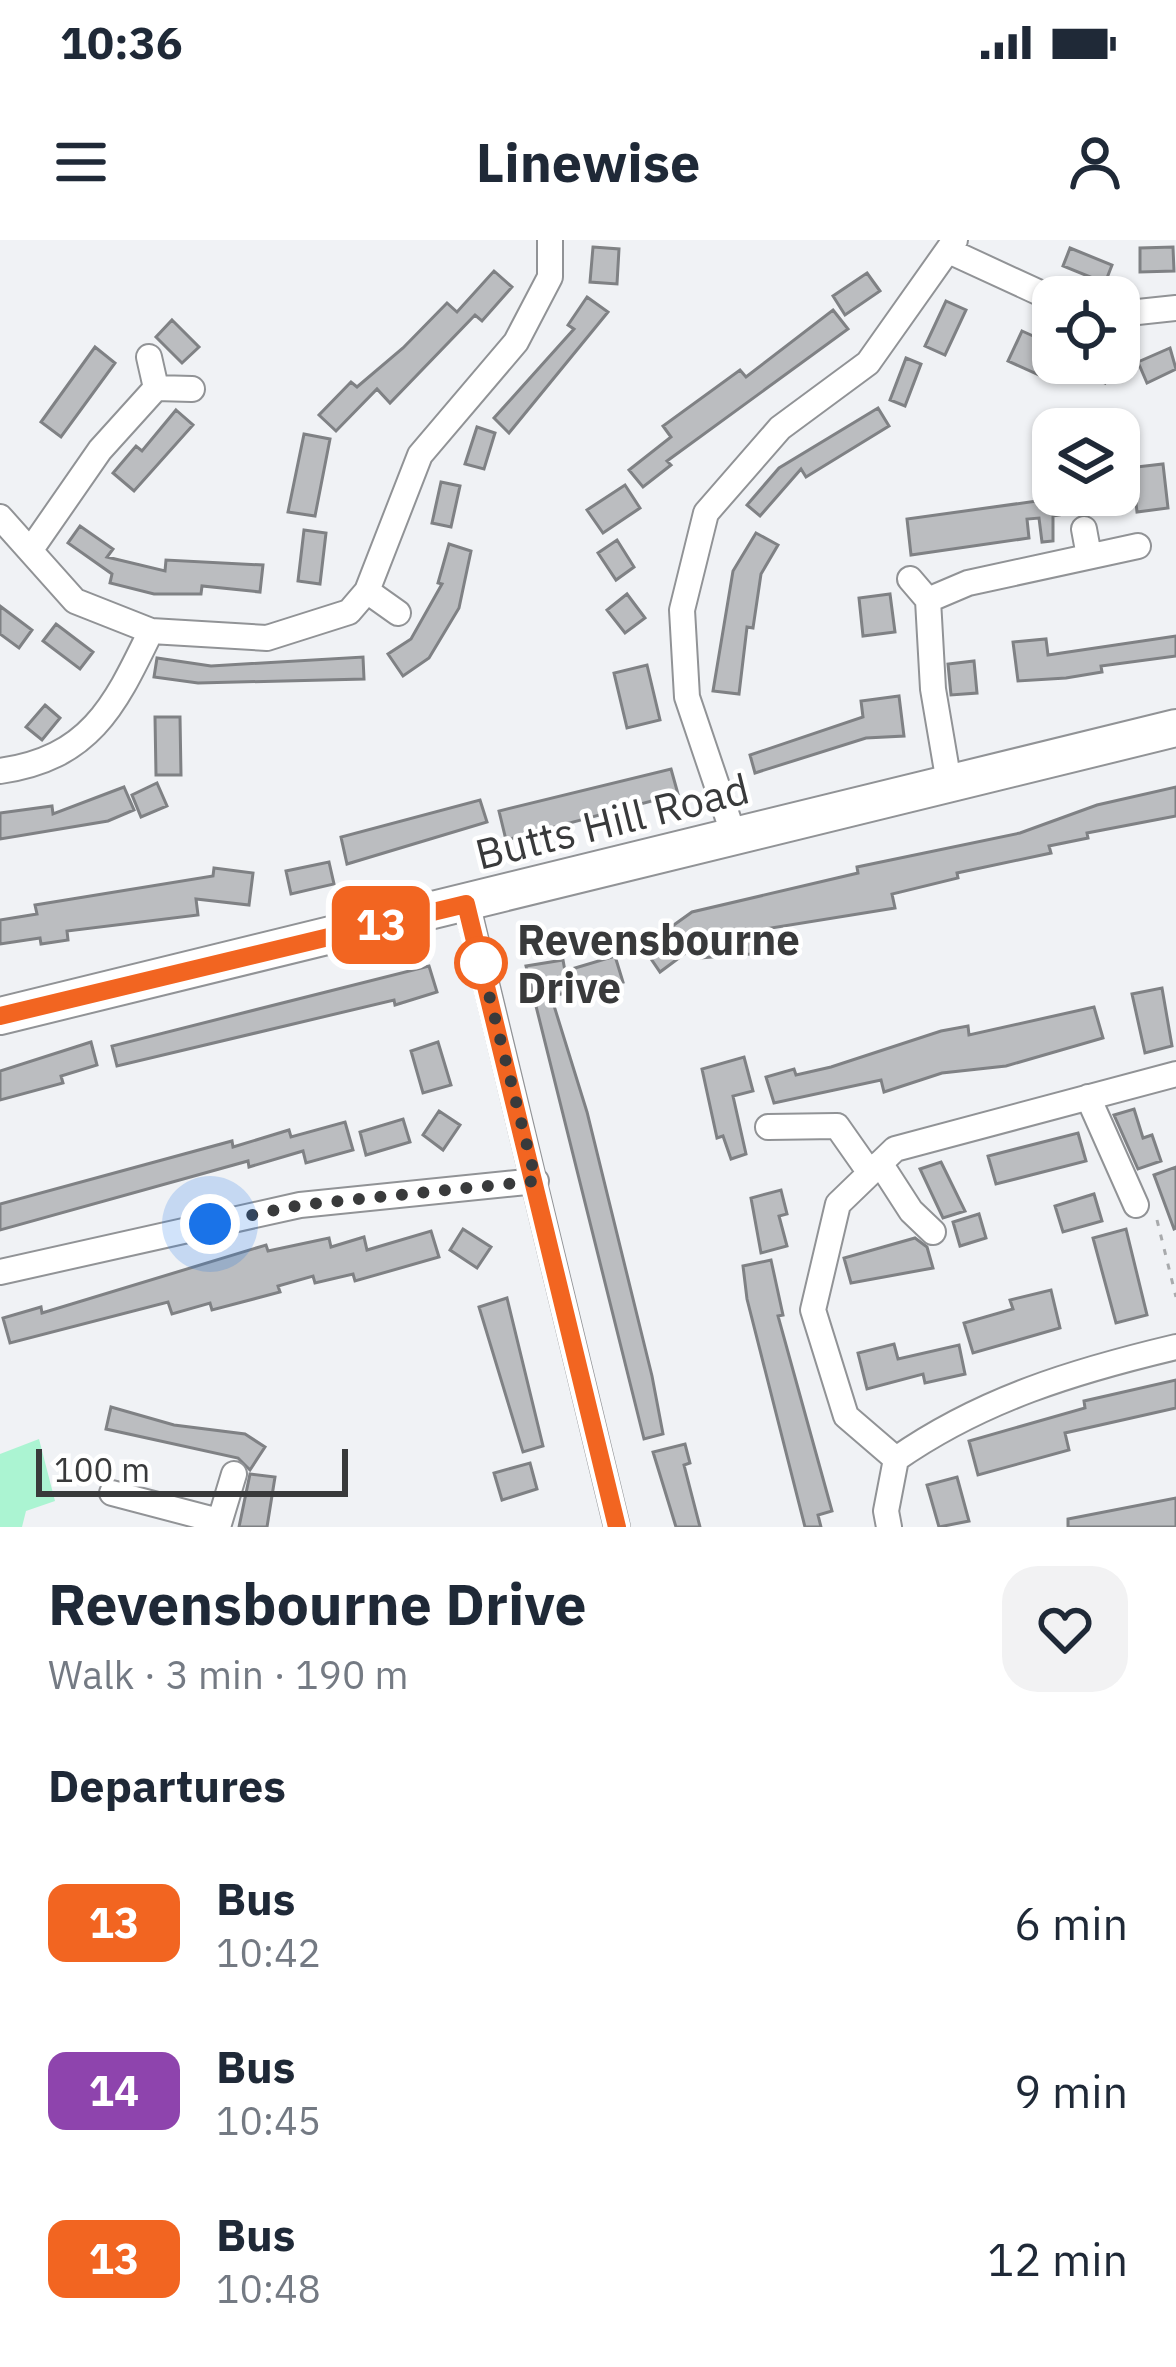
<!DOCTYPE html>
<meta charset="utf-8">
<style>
body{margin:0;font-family:"IBM Plex Sans",sans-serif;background:#f2f2f3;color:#1f2937;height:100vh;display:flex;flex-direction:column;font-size:45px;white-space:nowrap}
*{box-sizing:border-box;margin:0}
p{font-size:39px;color:#747a83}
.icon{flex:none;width:66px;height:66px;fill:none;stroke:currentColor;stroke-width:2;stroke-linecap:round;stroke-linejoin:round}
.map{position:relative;height:1287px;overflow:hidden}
.details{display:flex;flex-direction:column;background:#fff;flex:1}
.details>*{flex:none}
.badge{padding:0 24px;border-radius:18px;font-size:42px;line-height:78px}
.fabs{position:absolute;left:1032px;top:36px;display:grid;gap:24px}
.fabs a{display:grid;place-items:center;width:108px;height:108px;border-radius:24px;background:#fff;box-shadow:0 3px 9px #0004;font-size:60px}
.scale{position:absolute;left:36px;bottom:30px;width:312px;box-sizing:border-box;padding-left:12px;border:6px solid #393a3b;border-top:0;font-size:33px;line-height:42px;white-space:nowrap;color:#393a3b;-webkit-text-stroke:9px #fff;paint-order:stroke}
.you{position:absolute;width:60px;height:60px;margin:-30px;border:9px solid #fff;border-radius:50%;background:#1a73e8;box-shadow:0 0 0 18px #1a73e833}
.map>.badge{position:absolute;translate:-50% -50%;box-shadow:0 0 0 6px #fff}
h2{padding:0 48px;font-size:45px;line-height:108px}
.round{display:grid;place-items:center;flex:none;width:126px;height:126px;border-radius:36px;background:#f2f2f3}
.headline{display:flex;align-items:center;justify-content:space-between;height:204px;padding:0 48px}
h1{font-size:57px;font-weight:800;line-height:90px}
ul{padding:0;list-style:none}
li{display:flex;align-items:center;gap:36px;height:168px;padding:0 48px}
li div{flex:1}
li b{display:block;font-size:45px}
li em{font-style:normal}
li .badge{min-width:132px;font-weight:700;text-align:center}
.status{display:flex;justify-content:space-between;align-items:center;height:84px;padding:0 60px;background:#fff;direction:ltr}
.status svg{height:33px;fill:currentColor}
header{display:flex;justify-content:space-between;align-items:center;height:156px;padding:0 48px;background:#fff;font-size:54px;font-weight:800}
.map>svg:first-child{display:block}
.green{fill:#abf4d2}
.building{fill:#bbbdc0;stroke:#7f8184;stroke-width:3}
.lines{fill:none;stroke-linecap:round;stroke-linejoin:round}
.street-casing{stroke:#919396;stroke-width:28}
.secondary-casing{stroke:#919396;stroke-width:40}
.path{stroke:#a8aaac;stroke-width:3;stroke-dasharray:6 9;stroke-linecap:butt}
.street{stroke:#fff;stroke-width:24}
.secondary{stroke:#fff;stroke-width:36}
.line-casing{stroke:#fff;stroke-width:27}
.line{stroke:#f26521;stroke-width:18}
.walk{stroke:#393a3b;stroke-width:12;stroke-dasharray:0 21.6}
.stop-dot{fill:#fff;stroke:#f26521;stroke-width:6}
.labels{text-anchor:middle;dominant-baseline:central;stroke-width:9;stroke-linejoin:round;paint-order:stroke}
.street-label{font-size:42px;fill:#393a3b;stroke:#fff}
.stop-label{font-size:42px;font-weight:bold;fill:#393a3b;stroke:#fff;text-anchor:start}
</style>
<div class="status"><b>10:36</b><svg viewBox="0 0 49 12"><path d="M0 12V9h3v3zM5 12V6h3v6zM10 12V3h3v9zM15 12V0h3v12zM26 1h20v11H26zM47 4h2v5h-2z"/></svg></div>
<header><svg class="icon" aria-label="menu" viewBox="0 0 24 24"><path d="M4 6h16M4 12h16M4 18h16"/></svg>Linewise<svg class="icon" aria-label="person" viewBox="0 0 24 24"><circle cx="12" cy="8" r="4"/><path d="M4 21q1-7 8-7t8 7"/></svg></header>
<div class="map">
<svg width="1176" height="1287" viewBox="0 0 1176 1287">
<rect width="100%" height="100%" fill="#f0f2f5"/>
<!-- green -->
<path class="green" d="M39 1199 55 1261 26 1271 22 1287H0V1214Z"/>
<!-- building -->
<path class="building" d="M593 7 619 9 617 44 590 42Z
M1173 7 1174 31 1140 32V8Z
M1070 8 1112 25 1105 43 1063 26Z
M494 31 512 47 482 81 475 75 390 163 377 149 336 191 319 175 351 142 357 147 403 108 447 63 457 72Z
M867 33 880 51 845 75 833 56Z
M587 57 608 72 509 193 494 178 574 89 568 85Z
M946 61 966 70 945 115 925 106Z
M833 70 848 89 667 221 671 225 643 247 629 230 671 197 663 186 740 130 746 137Z
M172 80 199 107 182 123 156 97Z
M1022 91 1053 105 1048 139 1008 121Z
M95 107 115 123 61 197 41 182Z
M1170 108 1176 129 1147 143 1138 122Z
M906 118 921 124 905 166 890 160Z
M1058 123H1113L1105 143Z
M878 168 889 186 806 237 801 229 760 276 747 265 779 228Z
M176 170 193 185 134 251 113 233 136 206 142 211Z
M477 187 495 193 484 229 465 224Z
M304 194 330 199 315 276 288 272Z
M1163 224 1168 268 1137 272 1136 263 1119 265V229Z
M1053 240V255H1108L1109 266 1053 276V301L1042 302 1039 278 1027 279 1029 298 911 315 907 279 1037 261 1035 242Z
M441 242 460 246 451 287 432 283Z
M625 245 640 268 603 293 587 270Z
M80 286 113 309 107 317 165 331 166 320 263 325 260 352 202 346 201 354H154L110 343 112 334 68 303Z
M304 290 326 293 320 344 298 341Z
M756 293 778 305 761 334 753 388 747 387 739 454 713 451 733 331Z
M617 300 634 327 616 340 598 313Z
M449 304 471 311 459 368 429 418 403 436 388 414 411 399 442 344 438 343Z
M627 354 645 378 625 393 607 370Z
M890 354 895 392 863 396 859 358Z
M0 366 32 390 19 408 0 394Z
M56 384 93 412 80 429 43 401Z
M1176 396V416L1101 426 1102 432 1066 438 1018 441 1013 402 1046 399 1048 415Z
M363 417 364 439 198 443 154 437 157 418 211 426Z
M974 421 977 453 951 455 948 424Z
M647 425 660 480 627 488 614 433Z
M899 456 904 496 866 498 755 533 750 515 863 477 861 461Z
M45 465 60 478 42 500 26 487Z
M155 477H180L181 535H156Z
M671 529 678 554 506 600 499 571Z
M157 543 167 566 141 577 132 555Z
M124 547 134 570 108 581 0 599V573L52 566 53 574Z
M1176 547V576L1087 593 1088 598 1049 606 1051 613 957 633 958 638 892 654 895 668 759 690 764 713 701 718 699 703 660 732 643 707 692 672 858 633 857 627 1020 593 1097 565Z
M480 560 487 582 347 624 341 597Z
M329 622 334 644 291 654 286 631Z
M214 628 253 633 249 665 196 659 198 675 67 691 68 700 41 704 40 698 0 704V680L37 674 35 665 213 636Z
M615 716 623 742 551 756 587 872 652 1136 663 1194 644 1199 526 726 563 720 565 731Z
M429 726 437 752 395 765 394 760 117 826 112 806Z
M1162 748 1172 806 1145 813 1132 754Z
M1094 767 1103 798 1006 826 942 833 884 852 881 840 774 863 766 837 794 829 796 835 831 827 941 791 968 786 969 795Z
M91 802 97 825 61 836 63 843 0 860V831Z
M438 802 451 845 423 853 411 811Z
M744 817 753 851 733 856 746 914 731 919 723 896 717 898 702 829Z
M1134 869 1143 898 1152 895 1161 921 1138 929 1114 875Z
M439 871 460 885 443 910 423 895Z
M403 879 410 902 366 915 360 892Z
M345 882 353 910 306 923 303 911 249 927 248 921 0 990V964L232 901 233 907 289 890 291 897Z
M1078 893 1086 921 996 944 988 916Z
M941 922 965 971 943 978 920 929Z
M1176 927V988L1174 989 1154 935Z
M781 950 787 974 779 976 787 1006 761 1013 751 958Z
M1094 954 1102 981 1063 992 1055 966Z
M979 974 986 998 960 1006 953 982Z
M463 989 491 1007 477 1028 450 1010Z
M1126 989 1147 1075 1116 1083 1093 998Z
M431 991 439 1017 355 1041 353 1034 315 1043 313 1036 278 1046 280 1052 212 1070 210 1063 172 1074 168 1062 10 1103 3 1078 41 1067 42 1073 266 1005 268 1011 329 998 331 1007 364 997 367 1010Z
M915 998 927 1007 933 1028 851 1043 844 1018Z
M771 1020 783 1075 778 1076 832 1271 818 1275 821 1287H805L747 1059 743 1026Z
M1051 1050 1060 1088 973 1113 964 1083 1013 1069 1010 1060Z
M507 1058 543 1206 523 1212 479 1067Z
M894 1104 898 1119 959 1105 965 1134 925 1143 923 1134 867 1149 858 1113Z
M1176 1140V1168L1065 1193 1069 1210 978 1235 969 1201 1085 1168 1084 1161Z
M111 1167 174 1185 245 1194 265 1207 250 1230 238 1218 106 1189Z
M685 1204 690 1223 684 1225 700 1287H676L653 1212Z
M530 1223 537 1249 502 1260 494 1233Z
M250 1234 275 1237 267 1287H239Z
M957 1237 969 1281 939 1287 927 1245Z
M1176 1258V1287H1068V1279Z"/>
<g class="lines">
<!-- street casing -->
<g class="street-casing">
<path id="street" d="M949 11 1053 59
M1119 74 1176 68
M149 117 156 148
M0 277 75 361 151 391 267 398 349 372 367 351 420 215 516 102 550 37V0
M1084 289 1089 316
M32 308 100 210 156 148 192 149
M910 339 928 360
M367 351 398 373
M0 531C91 518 115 465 151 391
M949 543 933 449 928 360 968 343 1138 306
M734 596 687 457 682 370 706 273 780 188 868 123 955 0
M467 664 617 1287
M1088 857 1136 965
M768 887 837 886 870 933
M880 923 911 971 933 992
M0 1032 300 965 536 941
M896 1219 846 1176 813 1070 838 964 895 909 1176 834
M112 1253 219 1281
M218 1287 234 1234
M889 1287 886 1271 896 1219C982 1159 1075 1131 1176 1107"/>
</g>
<!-- secondary casing -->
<g class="secondary-casing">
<path id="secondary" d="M0 776 1176 488"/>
</g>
<!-- path -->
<path class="path" d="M1157 980 1176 1057"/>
<!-- street -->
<use href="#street" class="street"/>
<!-- secondary -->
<use href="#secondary" class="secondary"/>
</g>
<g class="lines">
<!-- line casing -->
<g class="line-casing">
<path id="line" d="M0 776 466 664 617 1287"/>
</g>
<!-- line -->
<use href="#line" class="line"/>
<!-- walk -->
<path class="walk" d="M210 984 300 965 536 941 478 711 481 723"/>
</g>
<!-- markers -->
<circle class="stop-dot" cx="481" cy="723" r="24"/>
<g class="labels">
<!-- street labels -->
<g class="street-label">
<text transform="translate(612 581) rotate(-14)">Butts Hill Road</text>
</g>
<!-- stop labels -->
<g class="stop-label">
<text x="517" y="699">Revensbourne<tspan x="517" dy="48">Drive</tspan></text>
</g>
</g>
</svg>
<div class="fabs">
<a><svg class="icon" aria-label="locate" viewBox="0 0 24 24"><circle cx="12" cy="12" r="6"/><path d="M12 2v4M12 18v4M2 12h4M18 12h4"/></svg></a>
<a><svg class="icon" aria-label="layers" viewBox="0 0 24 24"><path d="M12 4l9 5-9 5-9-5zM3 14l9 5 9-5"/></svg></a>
</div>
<div class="scale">100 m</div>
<div class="you" style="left:210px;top:984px"></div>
<b class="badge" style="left:381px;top:685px;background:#f26521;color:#fff">13</b>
</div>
<section class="details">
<div class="headline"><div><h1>Revensbourne Drive</h1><p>Walk · 3 min · 190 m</p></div><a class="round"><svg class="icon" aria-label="heart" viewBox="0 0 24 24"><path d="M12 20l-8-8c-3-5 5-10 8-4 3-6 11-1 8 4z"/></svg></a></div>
<h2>Departures</h2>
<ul>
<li><span class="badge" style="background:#f26521;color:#fff">13</span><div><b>Bus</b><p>10:42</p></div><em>6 min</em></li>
<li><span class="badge" style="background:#8e44ad;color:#fff">14</span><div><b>Bus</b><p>10:45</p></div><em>9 min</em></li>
<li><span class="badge" style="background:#f26521;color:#fff">13</span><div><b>Bus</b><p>10:48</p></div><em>12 min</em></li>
</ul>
</section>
